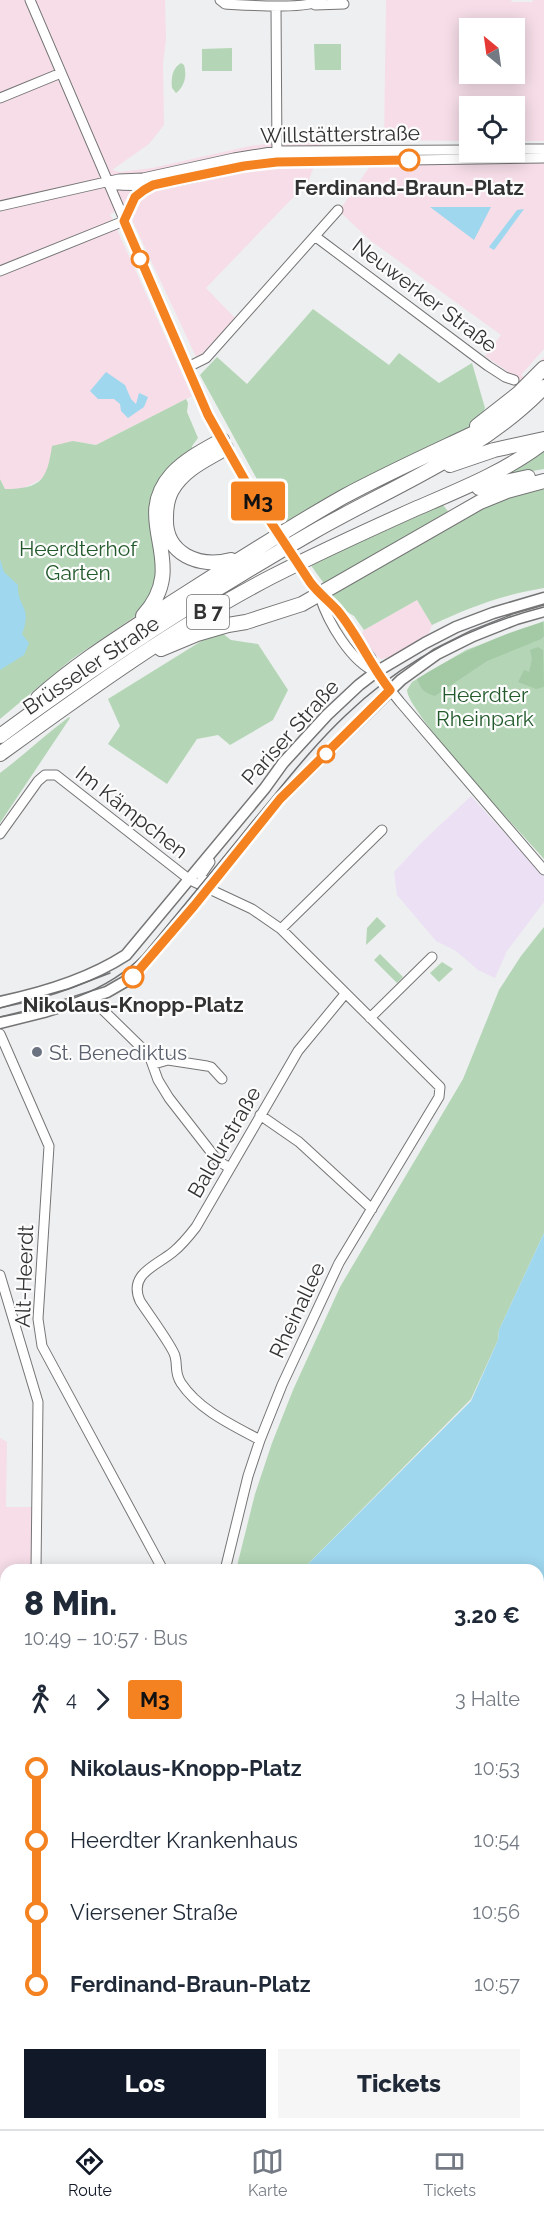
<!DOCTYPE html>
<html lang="de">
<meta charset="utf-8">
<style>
body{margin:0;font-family:Raleway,sans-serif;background:#f6f6f7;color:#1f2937;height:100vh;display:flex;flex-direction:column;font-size:22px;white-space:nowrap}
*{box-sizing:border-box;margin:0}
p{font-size:20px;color:#747a83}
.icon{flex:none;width:33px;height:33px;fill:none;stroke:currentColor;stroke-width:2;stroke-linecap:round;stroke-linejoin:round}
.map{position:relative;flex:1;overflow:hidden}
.drawer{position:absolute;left:0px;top:1564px;width:544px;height:566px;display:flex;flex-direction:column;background:#fff;border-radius:18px 18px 0 0;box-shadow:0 3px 15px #0003}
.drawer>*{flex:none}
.badge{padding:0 12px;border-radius:4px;font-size:21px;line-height:39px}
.needle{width:39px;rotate:331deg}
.controls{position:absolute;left:459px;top:18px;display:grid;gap:12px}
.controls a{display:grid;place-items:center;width:66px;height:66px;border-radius:0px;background:#fff;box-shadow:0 3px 15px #0003;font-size:30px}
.map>.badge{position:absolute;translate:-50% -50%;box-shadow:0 0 0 3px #fff}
.legs{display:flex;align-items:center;gap:9px;height:66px;padding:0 24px;font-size:20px}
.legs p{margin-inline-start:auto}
.overview{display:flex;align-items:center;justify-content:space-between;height:102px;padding:0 24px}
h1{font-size:33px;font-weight:800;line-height:45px}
.action{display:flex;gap:12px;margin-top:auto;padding:12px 24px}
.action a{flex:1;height:69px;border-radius:0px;background:#111827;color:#fff;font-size:24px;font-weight:800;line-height:69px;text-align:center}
.action a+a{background:#f6f6f7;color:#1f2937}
ul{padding:0 24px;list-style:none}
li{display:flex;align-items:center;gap:21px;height:72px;font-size:22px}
li i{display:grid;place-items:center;width:9px;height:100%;margin:0 8px;background:currentColor}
li i::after{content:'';width:15px;height:15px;margin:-8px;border:4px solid;border-radius:50%;background:#fff}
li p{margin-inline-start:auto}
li:first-child i{background:linear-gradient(#0000 50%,currentColor 0)}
li:last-child i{background:linear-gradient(currentColor 50%,#0000 0)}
.tabs{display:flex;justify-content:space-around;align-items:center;height:84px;border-top:2px solid #e0e1e3;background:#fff;font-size:16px;color:#747a83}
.tabs a{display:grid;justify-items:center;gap:3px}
.tabs .active{color:#111827}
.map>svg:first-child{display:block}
.commercial{fill:#f6dde7;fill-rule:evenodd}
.medical{fill:#ece0f4}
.green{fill:#b4d6b6}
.forest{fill:#a3caa5}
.water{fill:#9fd7ef}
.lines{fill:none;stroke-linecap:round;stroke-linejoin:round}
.minor-casing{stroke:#757576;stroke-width:11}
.major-casing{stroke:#757576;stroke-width:13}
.highway-casing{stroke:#757576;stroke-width:16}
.minor{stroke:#fff;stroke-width:9}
.major{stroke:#fff;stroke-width:10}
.highway{stroke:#fff;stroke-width:14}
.tram{stroke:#6f7071;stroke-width:1.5}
.minor-bridge-casing{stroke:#757576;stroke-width:11;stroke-linecap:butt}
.minor-bridge{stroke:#fff;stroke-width:9}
.line-1-casing{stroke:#fff;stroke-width:14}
.line-1{stroke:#f58220;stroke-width:9}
.stop-1-dot{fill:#fff;stroke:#f58220;stroke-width:3}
.worship-dot{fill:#6b7280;stroke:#fcfcfd;stroke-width:2}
.labels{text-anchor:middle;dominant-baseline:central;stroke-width:4.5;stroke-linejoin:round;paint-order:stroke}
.shield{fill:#fcfcfd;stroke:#6f6f70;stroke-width:1.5}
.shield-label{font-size:20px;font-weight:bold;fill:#323233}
.street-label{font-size:21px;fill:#323233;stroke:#fcfcfd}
.stop-label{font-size:21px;font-weight:bold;fill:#323233;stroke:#fcfcfd}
.park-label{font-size:21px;fill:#235a2b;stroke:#fcfcfd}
.worship-label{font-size:21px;fill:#5b616d;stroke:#fcfcfd;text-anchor:start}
</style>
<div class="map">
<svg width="544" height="2129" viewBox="0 0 544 2129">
<rect width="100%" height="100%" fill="#eeeff0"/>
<!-- commercial -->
<path class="commercial" d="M0 0H165L166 39 163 64 164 125 149 144 112 170 120 172 152 168 250 146 285 142 324 141 308 182 206 288 235 318 197 359 126 207 110 214 192 396 96 445 73 441 48 469 43 478 22 489H5L0 479Z
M386 0H512L511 2H533L532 0H544V141H515L514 106H470L469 141 384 140ZM470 28H514V74H470Z
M544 161V349L521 375 525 378 544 357V363L524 383 485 356 501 335 371 241 339 211 370 166Z
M417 600 432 625 429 633 391 657 381 659 373 653 361 635 364 630Z
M0 1438 7 1442 6 1507H37L36 1570H6V1682L0 1683Z"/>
<!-- medical -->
<path class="medical" d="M471 796 544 877V902L507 951 495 978 478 970 456 951 436 941 397 895 394 872 421 843Z"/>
<!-- green -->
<path class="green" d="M314 44H341V70H315Z
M232 48V71H202V49Z
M181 63 184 65C187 75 185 86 176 93L172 88C171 79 172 68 181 63Z
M313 309 389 365 399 353 439 383 472 363 485 408 478 423 416 453 286 525 259 483 200 375 217 357 247 384Z
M186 399 188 403 187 412 198 438 192 446 193 449 151 504 150 527 156 553 158 573 151 597 137 615 72 659 0 719V479L5 489C42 489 47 479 52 446L73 441 96 445Z
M544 449V469L498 477Z
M544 485V588C502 595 470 607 432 625L417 600 364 630 354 616 342 609 310 564 443 505 455 520 493 500Z
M544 621V859C522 834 407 712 407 690L412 682 466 650Z
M216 632 222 633 231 640 258 644 288 690 273 720 230 745 218 735 197 739 167 784 108 744 120 726 108 699Z
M69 717 70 718 0 823V773C24 755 45 735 69 717Z
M377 917 386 926 366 945 367 928Z
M544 927V1233L499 1330 498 1340 471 1399 302 1570H236L255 1494 272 1443 293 1390 340 1287 463 1079 499 990 521 956Z
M380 954 403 977 397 983 374 960Z
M442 962 453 969 439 982 430 973Z"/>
<!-- forest -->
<path class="forest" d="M543 622 544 636 541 639 487 661 435 696C424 693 421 689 417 679 457 654 498 635 543 622Z
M538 647 543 650 544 687 536 689 518 682 524 670 529 672 532 659 530 650Z
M323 2124H474L477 2129H321Z"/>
<!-- water -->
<path class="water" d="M430 207H491L474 240Z
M524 209 494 250 489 247 517 210Z
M106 372 125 385 131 399 136 404 139 393 148 397 144 407 128 418 121 411 120 404 114 399H98L90 391Z
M0 559 4 572 18 585C17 608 33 606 22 634L29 643 24 655 0 670Z
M544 1233V2129H506L505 2124H538V1570H302L471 1401 498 1340 499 1330Z
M206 2124H323L321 2129H205Z"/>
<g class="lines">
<!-- minor casing -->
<g class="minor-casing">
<path id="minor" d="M30 0 208 415 267 517
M220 0 225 4C244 5 308 10 321 0
M315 5 344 4
M276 6 277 156
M0 98 61 73
M514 149H544
M112 184C167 192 222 166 277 162L544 158
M0 206 119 179 143 178 234 158 277 151 470 150
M124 221 135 197 151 186
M316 237 488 366 505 377 514 380
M0 271 124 221
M188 367 206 358 338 210
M310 582 319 595 337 611 371 658 376 672 400 702 544 870
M320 597C328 622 351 662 376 672
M0 834 38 781 45 775H56L190 880 252 909 281 929 440 1087 439 1097 339 1263 282 1385 260 1440 248 1476 225 1570
M208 888 201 875 210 862
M281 929 382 830
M94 996 101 1008 149 1055 158 1080 169 1098 218 1161 230 1168
M370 1018 432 957
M0 1034 49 1146 38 1319 42 1346 163 1570
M154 1064 168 1060 207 1066 211 1067 222 1079
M260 1115 299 1142 372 1209
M0 1275 38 1402 36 1570
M260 1440C232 1425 199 1410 181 1383 174 1372 178 1367 175 1356 173 1347 147 1312 140 1301 128 1274 156 1266 173 1252 182 1245 189 1236 196 1227L298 1051 345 994
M0 1681H6
M0 1832 6 1831
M95 2129 96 2124"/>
</g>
<!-- major casing -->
<g class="major-casing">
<path id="major" d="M0 1002C43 993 89 979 126 955L265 788 283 763 327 715 359 685 376 672 425 643 456 627 493 613 544 598
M0 1023 44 1012 107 992 133 977 194 906 280 799 401 680 437 654 473 636 516 619 544 611"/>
</g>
<!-- highway casing -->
<g class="highway-casing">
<path id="highway" d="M477 426 519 393 544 368
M226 448C206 460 184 469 172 490 167 499 166 508 166 517 164 555 200 568 231 560
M450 465 494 450 544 439
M479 488 528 477
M143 616C192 562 129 522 172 474 186 459 204 450 222 440
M161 649 197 634 228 625 246 622 302 604 480 502 507 491 544 481
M38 698C78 662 124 634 168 605 226 568 283 531 343 497 391 471 441 449 491 425
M0 736C100 662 205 594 313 532 391 487 481 453 544 387
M0 754C87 691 175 627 271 577 318 553 366 531 415 509 459 490 505 472 544 442"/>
</g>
<!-- minor -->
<use href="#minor" class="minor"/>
<!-- major -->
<use href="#major" class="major"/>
<!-- highway -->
<use href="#highway" class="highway"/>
<!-- tram -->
<path class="tram" d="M0 1008 68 989 110 973
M0 1017C51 1008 107 993 143 955 180 910 217 866 253 821 283 785 312 747 346 715 402 661 470 626 544 607"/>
<!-- minor-bridge casing -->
<g class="minor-bridge-casing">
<path id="minor-bridge" d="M267 517 310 582"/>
</g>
<!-- minor-bridge -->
<use href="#minor-bridge" class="minor-bridge"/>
</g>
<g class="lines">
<!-- line-1 casing -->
<g class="line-1-casing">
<path id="line-1" d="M133 977 194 906 280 799 390 690C370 665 358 635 337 610 328 600 318 593 310 582L255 498 208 415 124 221 135 197 144 190 153 185 176 180 244 166 277 162 409 160"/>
</g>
<!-- line-1 -->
<use href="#line-1" class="line-1"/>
</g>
<!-- markers -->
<g class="stop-1-dot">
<circle cx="409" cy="160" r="10"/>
<circle cx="140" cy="259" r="8"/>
<circle cx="326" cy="754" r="8"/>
<circle cx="133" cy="977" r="10"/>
</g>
<circle class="worship-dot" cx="37" cy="1052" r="6"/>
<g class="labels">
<!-- shield labels -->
<rect class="shield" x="187" y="595" width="42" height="34" rx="4.5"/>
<g class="shield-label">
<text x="208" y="612">B 7</text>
</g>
<!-- street labels -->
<g class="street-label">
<text transform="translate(340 134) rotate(-1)">Willstätterstraße</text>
<text transform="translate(425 295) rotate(37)">Neuwerker Straße</text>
<text transform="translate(91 665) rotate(-34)">Brüsseler Straße</text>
<text transform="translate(290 732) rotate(-48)">Pariser Straße</text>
<text transform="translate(132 812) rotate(38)">Im Kämpchen</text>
<text transform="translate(224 1142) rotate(-60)">Baldurstraße</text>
<text transform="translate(24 1276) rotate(-88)">Alt-Heerdt</text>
<text transform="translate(297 1310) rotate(-65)">Rheinallee</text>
</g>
<!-- stop labels -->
<g class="stop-label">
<text x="409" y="187">Ferdinand-Braun-Platz</text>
<text x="133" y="1004">Nikolaus-Knopp-Platz</text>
</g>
<!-- park labels -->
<g class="park-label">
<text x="78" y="548">Heerdterhof<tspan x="78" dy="24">Garten</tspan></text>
<text x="485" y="694">Heerdter<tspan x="485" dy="24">Rheinpark</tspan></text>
</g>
<!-- worship labels -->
<g class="worship-label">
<text x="49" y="1052">St. Benediktus</text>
</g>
</g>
</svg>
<div class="controls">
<a><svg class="needle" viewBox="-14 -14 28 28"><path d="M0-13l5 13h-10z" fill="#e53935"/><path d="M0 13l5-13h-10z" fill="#747a83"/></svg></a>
<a><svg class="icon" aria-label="locate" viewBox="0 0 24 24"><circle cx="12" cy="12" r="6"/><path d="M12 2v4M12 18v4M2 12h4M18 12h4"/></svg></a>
</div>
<b class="badge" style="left:258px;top:501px;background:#f58220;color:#111">M3</b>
<section class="drawer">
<div class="overview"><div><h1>8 Min.</h1><p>10:49 – 10:57 · Bus</p></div><b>3.20 €</b></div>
<div class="legs"><svg class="icon" aria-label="walk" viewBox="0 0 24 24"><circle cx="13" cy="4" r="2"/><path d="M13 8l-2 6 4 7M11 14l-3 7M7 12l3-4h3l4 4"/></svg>4<svg class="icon" aria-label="forward" viewBox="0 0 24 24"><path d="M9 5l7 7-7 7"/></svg><b class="badge" style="background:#f58220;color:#111">M3</b><p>3 Halte</p></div>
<ul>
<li><i style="color:#f58220"></i><b>Nikolaus-Knopp-Platz</b><p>10:53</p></li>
<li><i style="color:#f58220"></i><span>Heerdter Krankenhaus</span><p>10:54</p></li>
<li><i style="color:#f58220"></i><span>Viersener Straße</span><p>10:56</p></li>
<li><i style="color:#f58220"></i><b>Ferdinand-Braun-Platz</b><p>10:57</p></li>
</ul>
<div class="action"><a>Los</a><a>Tickets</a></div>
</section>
</div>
<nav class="tabs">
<a class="active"><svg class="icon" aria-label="directions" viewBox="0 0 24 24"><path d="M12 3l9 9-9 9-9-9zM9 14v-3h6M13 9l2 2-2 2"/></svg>Route</a>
<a><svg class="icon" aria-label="map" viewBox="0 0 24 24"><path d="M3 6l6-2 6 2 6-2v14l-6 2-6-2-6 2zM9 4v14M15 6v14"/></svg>Karte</a>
<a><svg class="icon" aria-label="tickets" viewBox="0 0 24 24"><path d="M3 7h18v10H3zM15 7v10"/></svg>Tickets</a>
</nav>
